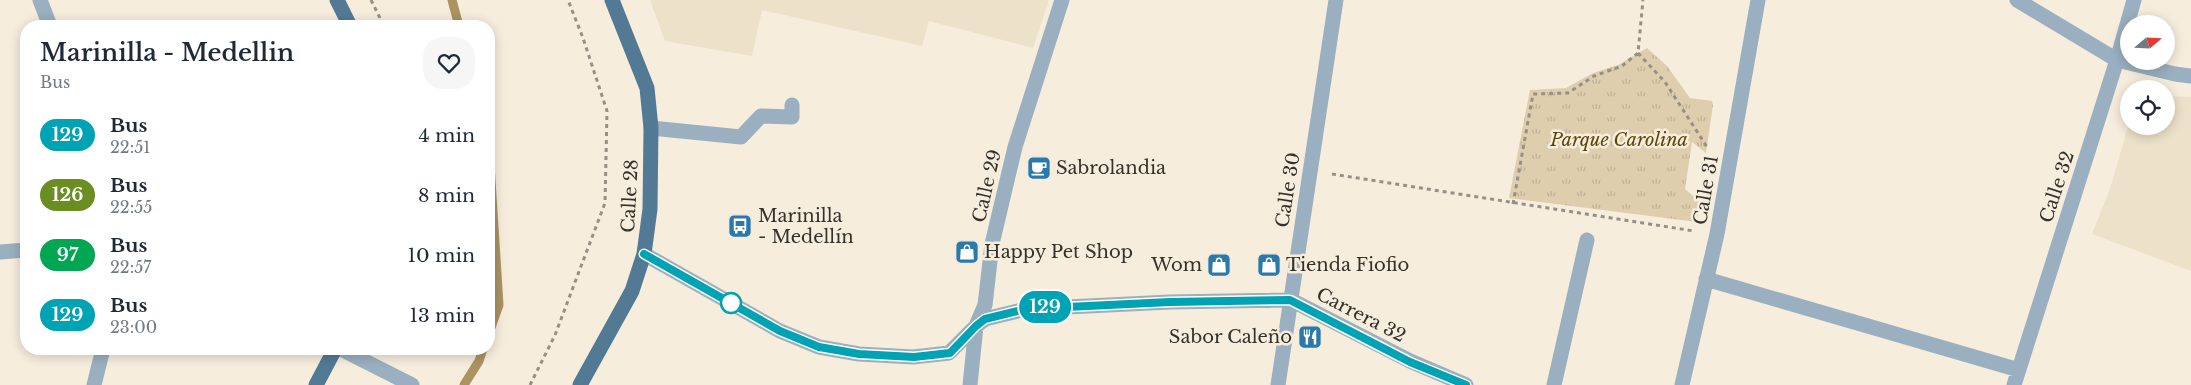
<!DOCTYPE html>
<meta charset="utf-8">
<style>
body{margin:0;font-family:"Libre Baskerville",serif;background:#f6f6f7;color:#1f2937;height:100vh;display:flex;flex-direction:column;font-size:19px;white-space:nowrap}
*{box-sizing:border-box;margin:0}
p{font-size:16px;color:#747a83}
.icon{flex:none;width:28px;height:28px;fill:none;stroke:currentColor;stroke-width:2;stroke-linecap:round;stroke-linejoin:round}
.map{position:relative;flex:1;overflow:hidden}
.drawer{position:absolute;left:20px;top:20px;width:475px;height:335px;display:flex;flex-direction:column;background:#fff;border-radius:20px;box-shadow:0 2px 12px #0003}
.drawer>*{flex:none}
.badge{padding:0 10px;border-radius:16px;font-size:18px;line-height:32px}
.needle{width:32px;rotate:71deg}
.buttons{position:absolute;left:2120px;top:15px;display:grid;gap:10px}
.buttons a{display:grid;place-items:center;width:55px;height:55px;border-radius:50%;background:#fff;box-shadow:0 2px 12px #0003;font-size:25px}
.map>.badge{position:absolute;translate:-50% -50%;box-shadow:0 0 0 2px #fff}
.round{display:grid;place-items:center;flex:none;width:52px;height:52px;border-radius:20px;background:#f6f6f7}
.overview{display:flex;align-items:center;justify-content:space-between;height:85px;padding:0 20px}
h1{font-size:24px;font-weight:600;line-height:38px}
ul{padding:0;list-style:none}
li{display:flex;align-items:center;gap:15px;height:60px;padding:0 20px}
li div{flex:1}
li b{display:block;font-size:19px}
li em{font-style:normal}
li .badge{min-width:55px;font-weight:700;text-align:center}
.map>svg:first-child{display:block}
.built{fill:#ece1c9}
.park{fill:url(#park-tufts)}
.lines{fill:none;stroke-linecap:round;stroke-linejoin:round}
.stream{stroke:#ab9362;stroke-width:9}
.path{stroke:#969085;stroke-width:3;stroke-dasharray:4 4;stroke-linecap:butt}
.minor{stroke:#9aafbf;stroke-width:15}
.major{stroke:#537a95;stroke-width:15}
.line-casing{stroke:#fff;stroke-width:11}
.line{stroke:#00a3b4;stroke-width:8}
.stop-dot{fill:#fff;stroke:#00a3b4;stroke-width:2.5}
.labels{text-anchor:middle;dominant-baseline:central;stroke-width:5;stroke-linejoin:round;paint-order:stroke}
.park-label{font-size:18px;font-style:italic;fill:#5d4403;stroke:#f6eddd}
.poi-label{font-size:18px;fill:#34312a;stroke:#f6eddd;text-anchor:start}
.street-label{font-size:18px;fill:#34312a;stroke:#f6eddd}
</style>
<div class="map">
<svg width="2191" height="385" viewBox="0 0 2191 385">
<defs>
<pattern id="park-tufts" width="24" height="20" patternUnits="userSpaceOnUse" patternTransform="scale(1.25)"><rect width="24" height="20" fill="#dfceae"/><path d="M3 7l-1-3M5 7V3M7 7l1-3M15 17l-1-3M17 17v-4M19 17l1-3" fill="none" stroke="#c0b196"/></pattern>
</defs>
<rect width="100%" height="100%" fill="#f6eddd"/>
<!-- built -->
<path class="built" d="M650 0H1049L1033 48 929 21 922 46 762 10 752 56 665 41Z
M2166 96 2191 97V271L2092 234 2110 189 2129 123V126H2166Z"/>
<!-- park -->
<path class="park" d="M1647 48 1667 66 1690 98 1712 101 1713 105 1706 153 1692 142 1685 189 1699 201 1697 222 1509 198 1530 90 1566 88 1593 73 1618 65Z"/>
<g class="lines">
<!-- stream -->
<path class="stream" d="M452 0 459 26
M489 149 499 305 489 333
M464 385 479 361 483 349"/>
<!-- path -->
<path class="path" d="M371 0 384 26
M1638 53 1665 82 1707 147
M1332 174 1694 231
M1513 204 1533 94 1568 93 1594 76 1622 66 1638 53 1643 0
M530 385 555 335 605 203 607 111 583 38 568 0"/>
<!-- minor -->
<path class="minor" d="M40 0 50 26
M2017 0 2117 60 2175 74 2191 76
M651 128 741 137 761 116 792 117V105
M0 252 26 250
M644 254 780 331 819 347 859 354 913 357 949 353 976 326 985 319 1026 309 1170 302 1291 300 1410 361 1466 385
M1706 279 2019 370
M341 349 412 385
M94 385 103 349
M970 385 976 326 985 305 992 244 1015 147 1062 0
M1278 385 1336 0
M1554 385 1587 240
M1682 385 1717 234 1758 0
M2014 385 2117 60 2134 0"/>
<!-- major -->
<path class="major" d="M337 0 350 26
M316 385 335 349
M580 385 632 291 644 254 650 209 651 128 647 88 612 0"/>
</g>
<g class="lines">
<!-- line casing -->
<g class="line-casing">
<path id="line" d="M644 254 780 331 819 347 859 354 914 357 950 353 976 326 985 319 1026 309 1170 302 1290 300 1410 362 1466 385"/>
</g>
<!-- line -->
<use href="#line" class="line"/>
</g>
<!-- icons -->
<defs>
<g id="cafe-square" transform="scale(1.25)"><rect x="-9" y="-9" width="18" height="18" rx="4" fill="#2979ab" stroke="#f6eddd"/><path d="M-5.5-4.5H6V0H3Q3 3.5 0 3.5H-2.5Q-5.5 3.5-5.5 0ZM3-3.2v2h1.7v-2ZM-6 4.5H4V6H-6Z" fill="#fff"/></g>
<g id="bus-square" transform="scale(1.25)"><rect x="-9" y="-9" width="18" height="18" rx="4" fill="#2979ab" stroke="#f6eddd"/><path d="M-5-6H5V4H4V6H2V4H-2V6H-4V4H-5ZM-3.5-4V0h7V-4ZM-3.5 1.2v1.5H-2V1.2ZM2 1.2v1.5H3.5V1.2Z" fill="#fff"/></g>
<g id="shop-square" transform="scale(1.25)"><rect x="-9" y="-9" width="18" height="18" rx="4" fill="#2979ab" stroke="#f6eddd"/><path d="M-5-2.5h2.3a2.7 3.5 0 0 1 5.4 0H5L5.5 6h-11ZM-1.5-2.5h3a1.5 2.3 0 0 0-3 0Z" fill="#fff"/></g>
<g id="restaurant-square" transform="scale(1.25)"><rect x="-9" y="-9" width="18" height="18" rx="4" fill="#2979ab" stroke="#f6eddd"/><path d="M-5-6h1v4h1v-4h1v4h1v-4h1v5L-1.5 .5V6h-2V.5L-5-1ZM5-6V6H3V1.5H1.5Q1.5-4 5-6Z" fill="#fff"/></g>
</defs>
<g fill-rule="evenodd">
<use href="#cafe-square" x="1039" y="168"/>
<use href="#bus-square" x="740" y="226"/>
<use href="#shop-square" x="967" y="252"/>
<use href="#shop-square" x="1219" y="265"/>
<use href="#shop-square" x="1269" y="265"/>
<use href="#restaurant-square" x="1310" y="337"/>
</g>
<!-- markers -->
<circle class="stop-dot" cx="731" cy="303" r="10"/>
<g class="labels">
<!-- park labels -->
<g class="park-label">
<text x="1619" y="140">Parque Carolina</text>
</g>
<!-- poi labels -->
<g class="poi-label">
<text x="1056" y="168">Sabrolandia</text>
<text x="758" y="216">Marinilla<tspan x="758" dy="21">- Medellín</tspan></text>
<text x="984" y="252">Happy Pet Shop</text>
<text x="1202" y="265" text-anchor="end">Wom</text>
<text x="1286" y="265">Tienda Fiofio</text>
<text x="1292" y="337" text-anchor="end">Sabor Caleño</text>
</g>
<!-- street labels -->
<g class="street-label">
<text transform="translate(987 186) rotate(-77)">Calle 29</text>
<text transform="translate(2057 187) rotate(-72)">Calle 32</text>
<text transform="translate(1288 190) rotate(-81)">Calle 30</text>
<text transform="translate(1706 190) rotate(-80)">Calle 31</text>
<text transform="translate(630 196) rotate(-87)">Calle 28</text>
<text transform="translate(1361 315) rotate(27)">Carrera 32</text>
</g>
</g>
</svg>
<div class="buttons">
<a><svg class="needle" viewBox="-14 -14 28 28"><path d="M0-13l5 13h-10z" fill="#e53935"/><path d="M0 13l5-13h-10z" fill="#747a83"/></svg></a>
<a><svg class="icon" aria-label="locate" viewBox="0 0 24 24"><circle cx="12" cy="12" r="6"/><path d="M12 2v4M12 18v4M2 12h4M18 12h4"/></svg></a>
</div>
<b class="badge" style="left:1045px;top:307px;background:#00a3b4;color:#fff">129</b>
<section class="drawer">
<div class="overview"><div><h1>Marinilla - Medellin</h1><p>Bus</p></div><a class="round"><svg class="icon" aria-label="heart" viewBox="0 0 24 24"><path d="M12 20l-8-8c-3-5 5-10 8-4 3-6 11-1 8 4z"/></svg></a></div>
<ul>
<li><span class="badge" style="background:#00a3b4;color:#fff">129</span><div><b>Bus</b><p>22:51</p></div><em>4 min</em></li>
<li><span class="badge" style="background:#6b8e23;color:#fff">126</span><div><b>Bus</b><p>22:55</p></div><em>8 min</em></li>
<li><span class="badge" style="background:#00a651;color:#fff">97</span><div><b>Bus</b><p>22:57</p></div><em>10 min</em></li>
<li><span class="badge" style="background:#00a3b4;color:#fff">129</span><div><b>Bus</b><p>23:00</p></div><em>13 min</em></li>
</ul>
</section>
</div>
